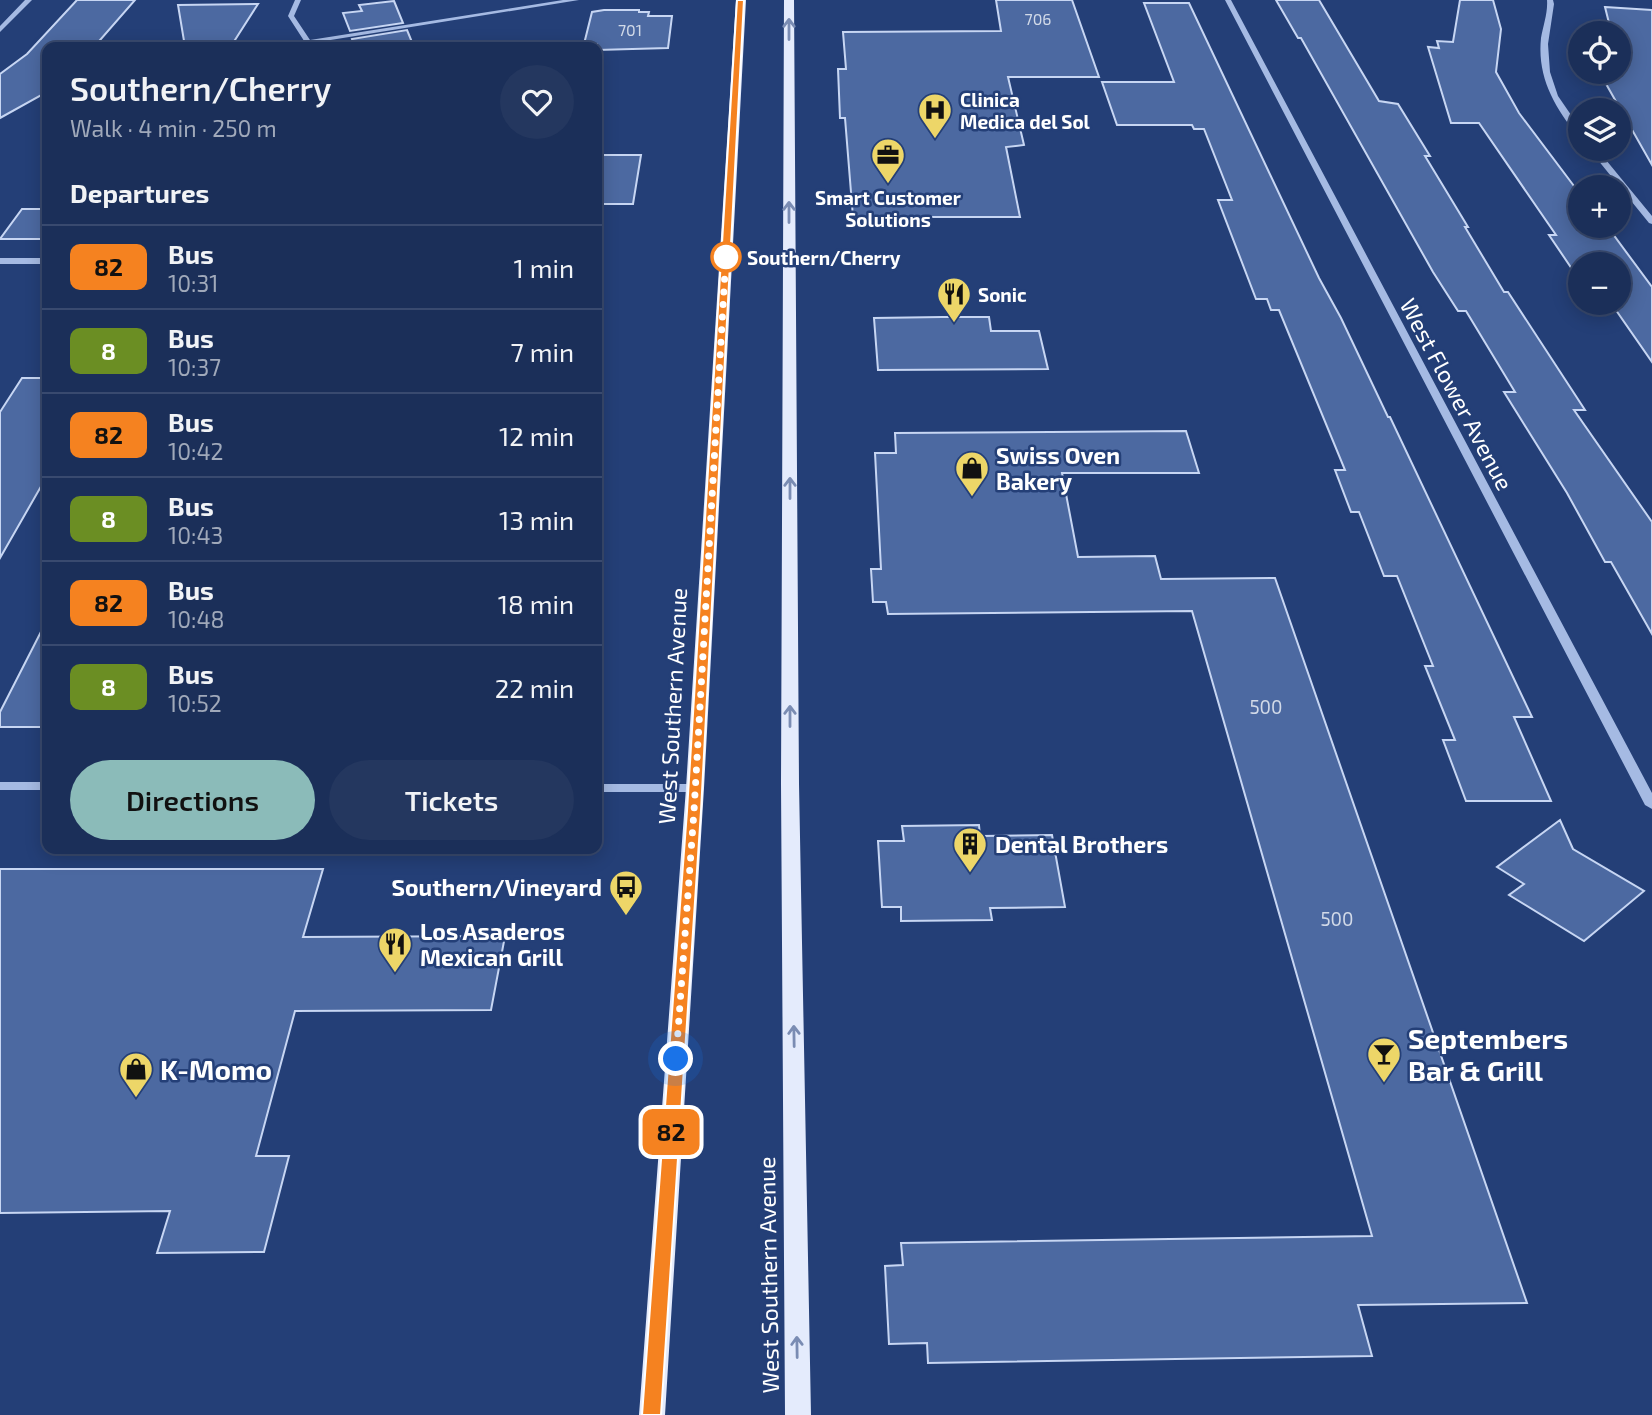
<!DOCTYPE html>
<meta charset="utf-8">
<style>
body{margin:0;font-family:"Exo 2",sans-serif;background:#24375f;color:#f1f3f6;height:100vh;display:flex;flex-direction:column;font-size:26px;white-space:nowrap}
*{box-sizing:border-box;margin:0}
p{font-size:23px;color:#a0a9ba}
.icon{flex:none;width:38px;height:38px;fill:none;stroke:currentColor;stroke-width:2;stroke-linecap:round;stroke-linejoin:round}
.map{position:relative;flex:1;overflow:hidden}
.drawer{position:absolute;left:42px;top:42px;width:560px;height:812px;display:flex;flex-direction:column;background:#1b2f59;border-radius:14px;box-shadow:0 4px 18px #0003,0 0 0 2px #394a6f}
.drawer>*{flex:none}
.badge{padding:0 14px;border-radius:10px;font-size:24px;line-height:46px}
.buttons{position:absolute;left:1568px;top:21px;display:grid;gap:14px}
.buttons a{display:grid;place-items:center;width:63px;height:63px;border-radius:50%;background:#1b2f59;box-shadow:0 4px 18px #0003,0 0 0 2px #394a6f;font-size:35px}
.you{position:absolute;width:35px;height:35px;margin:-18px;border:5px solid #fff;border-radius:50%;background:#1a73e8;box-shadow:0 0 0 10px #1a73e833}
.map>.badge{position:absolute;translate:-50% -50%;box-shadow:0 0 0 4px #fff}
h2{padding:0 28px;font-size:26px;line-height:63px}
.round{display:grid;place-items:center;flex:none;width:74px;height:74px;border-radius:37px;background:#24375f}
.summary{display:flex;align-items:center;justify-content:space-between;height:119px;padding:0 28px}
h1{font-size:33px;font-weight:600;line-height:52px}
.button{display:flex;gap:14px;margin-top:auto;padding:14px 28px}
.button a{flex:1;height:80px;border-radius:42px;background:#8bbbb9;color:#111;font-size:28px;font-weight:600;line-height:80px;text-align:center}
.button a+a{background:#24375f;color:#f1f3f6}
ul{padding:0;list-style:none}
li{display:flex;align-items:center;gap:21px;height:84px;padding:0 28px;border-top:2px solid #394a6f}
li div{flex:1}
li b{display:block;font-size:26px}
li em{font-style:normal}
li .badge{min-width:77px;font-weight:700;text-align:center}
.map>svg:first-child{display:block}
.building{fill:#4c69a1;stroke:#c7d6f3;stroke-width:2}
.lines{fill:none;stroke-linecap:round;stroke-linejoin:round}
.minor{fill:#a5bae3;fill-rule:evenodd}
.major{fill:#e4ebfc;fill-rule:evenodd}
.oneway{stroke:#7a8cb3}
.line{fill:#f58220;stroke:#fff;stroke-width:2}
.walk{stroke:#fff;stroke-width:7;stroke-dasharray:0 12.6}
.stop-dot{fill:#fff;stroke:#f58220;stroke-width:3.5}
.labels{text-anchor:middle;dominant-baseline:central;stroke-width:5;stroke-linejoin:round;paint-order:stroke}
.far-number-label{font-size:16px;fill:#d2dae8}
.far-poi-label{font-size:19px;font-weight:bold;fill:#fff;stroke:#243f77;text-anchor:start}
.far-stop-label{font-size:19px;font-weight:bold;fill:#fff;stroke:#243f77;text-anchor:start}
.number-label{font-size:19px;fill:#d2dae8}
.street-label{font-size:23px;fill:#fff;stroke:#243f77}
.poi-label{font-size:23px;font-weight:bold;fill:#fff;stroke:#243f77;text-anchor:start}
.near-poi-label{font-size:28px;font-weight:bold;fill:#fff;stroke:#243f77;text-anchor:start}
</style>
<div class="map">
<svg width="1652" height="1415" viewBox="0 0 1652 1415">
<rect width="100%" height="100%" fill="#243f77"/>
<!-- building -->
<path class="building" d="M77 0H135L94 47H47V92L0 118V74L27 54Z
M996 0H1072L1099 77H1008L1024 145 1006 147 1020 217H853L845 118H840L838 69H846L843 32 1001 31Z
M1276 0H1319L1379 101 1398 104 1430 156H1425L1468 227H1465L1504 292H1508L1585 410H1574L1652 522V634L1611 562H1605L1567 493 1504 392H1515L1466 311H1458L1433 272 1301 38H1298Z
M1460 0H1493L1501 29 1496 72 1519 113 1580 194V226H1607L1652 287V362L1611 303H1619V264H1580V269H1572L1549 235H1556L1479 123H1451L1428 47 1439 48 1437 41 1453 42Z
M394 1 403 23 350 31 343 13 362 11 359 5Z
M1144 3H1189L1319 278 1341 318 1388 417H1390L1532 717H1514L1551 801H1466L1443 740H1455L1425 666H1433L1397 576H1384L1359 512H1351L1335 470H1345L1279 310H1271L1267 299H1256L1218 200H1232L1204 129H1194L1192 125H1117L1102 82H1174Z
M258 4 233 43 185 47 178 5Z
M1605 7 1652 10V165L1601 75 1621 76 1619 33H1606L1602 22 1609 23Z
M604 10H639V12H649L648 16H672L668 48 597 50V44H584L592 12Z
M407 30 414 47H355L352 39Z
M597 155H641L633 204H597Z
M22 209H47V239H0Z
M942 317H989L991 331H1039L1048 369 878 370 874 318Z
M22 378H47V476L0 558V412Z
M1186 431 1199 473H1062L1078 557 1155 556 1161 579 1275 578 1527 1303 1358 1305 1372 1356 928 1363 927 1343 889 1344 885 1266 903 1265 901 1243 1372 1236 1192 611 888 614 886 602H873L871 569H881L875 453H896L895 433Z
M47 620V727H0V712Z
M1560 820 1573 849 1644 891 1584 941 1509 895 1524 884 1497 867Z
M979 825 980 836 1052 835 1065 907 990 908 992 920 901 921V907H882L878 841H904L902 826Z
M0 869H323L303 937 505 936 491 1010 295 1011 256 1156H289L264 1252 157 1253 170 1211 0 1213Z"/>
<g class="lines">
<!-- minor -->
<path class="minor" d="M25 0H32L0 32V26Z
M295 0H301L294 16 310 40 563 0H579L312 43 314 47H308L288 16Z
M1225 0H1231L1652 793V809L1645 805Z
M1547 0H1553L1554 4 1548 44 1550 72 1558 96 1580 128V135H1577C1554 106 1537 77 1541 38 1543 26 1548 13 1547 0Z
M1589 149H1597L1652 216V224L1649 223Z
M0 258H47V264H0Z
M0 782H47V790H0Z
M597 784H695L701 788 695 792H597Z"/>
<!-- major -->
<path class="major" d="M736 0H746L704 788 665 1415H639L686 788Z
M784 0H794L799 784 811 1415H785L781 784Z"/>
</g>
<!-- one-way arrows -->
<defs><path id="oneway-shaft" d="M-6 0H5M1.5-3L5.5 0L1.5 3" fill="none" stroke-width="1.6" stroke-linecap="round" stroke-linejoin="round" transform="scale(1.75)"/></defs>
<g class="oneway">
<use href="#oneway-shaft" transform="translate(789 29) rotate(-90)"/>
<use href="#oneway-shaft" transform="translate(789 212) rotate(-90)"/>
<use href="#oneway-shaft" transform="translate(790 488) rotate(-90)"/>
<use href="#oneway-shaft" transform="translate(790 716) rotate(-90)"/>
<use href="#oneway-shaft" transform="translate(794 1036) rotate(-91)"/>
<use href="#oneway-shaft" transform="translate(797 1347) rotate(-91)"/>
</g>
<!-- line -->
<path class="line" d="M737 0H744L701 811 661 1415H642L687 811Z"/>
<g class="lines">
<!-- walk -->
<path class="walk" d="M676 1059 694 811 726 254V257"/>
</g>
<!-- icons -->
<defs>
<g id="hospital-pin" transform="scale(1.75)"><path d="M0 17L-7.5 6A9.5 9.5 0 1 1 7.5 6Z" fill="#edd668" stroke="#243f77"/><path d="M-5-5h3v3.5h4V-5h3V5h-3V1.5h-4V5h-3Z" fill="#111"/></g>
<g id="office-pin" transform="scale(1.75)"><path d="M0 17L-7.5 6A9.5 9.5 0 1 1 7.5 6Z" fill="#edd668" stroke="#243f77"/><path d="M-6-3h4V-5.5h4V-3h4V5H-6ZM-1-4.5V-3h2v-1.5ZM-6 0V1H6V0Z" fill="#111"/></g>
<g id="restaurant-pin" transform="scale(1.75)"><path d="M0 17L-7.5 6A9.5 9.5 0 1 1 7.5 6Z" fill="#edd668" stroke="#243f77"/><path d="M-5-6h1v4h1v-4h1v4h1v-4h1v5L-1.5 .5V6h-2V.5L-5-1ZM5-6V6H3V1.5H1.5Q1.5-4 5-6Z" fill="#111"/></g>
<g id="shop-pin" transform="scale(1.75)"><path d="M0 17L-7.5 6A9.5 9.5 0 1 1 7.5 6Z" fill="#edd668" stroke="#243f77"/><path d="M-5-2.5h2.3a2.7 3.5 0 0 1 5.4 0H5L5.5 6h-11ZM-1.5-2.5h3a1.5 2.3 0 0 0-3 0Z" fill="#111"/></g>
<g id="building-pin" transform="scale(1.75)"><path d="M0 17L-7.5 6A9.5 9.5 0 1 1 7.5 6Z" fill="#edd668" stroke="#243f77"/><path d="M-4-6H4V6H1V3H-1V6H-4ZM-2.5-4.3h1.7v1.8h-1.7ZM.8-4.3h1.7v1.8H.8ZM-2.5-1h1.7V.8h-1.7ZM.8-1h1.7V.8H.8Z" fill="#111"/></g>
<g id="bus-pin" transform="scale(1.75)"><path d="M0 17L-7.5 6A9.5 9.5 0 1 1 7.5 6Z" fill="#edd668" stroke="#243f77"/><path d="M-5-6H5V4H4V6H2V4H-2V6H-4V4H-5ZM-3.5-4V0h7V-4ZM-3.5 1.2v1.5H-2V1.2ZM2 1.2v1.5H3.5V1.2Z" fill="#111"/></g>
<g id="bar-pin" transform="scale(1.75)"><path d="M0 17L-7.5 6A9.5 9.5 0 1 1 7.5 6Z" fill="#edd668" stroke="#243f77"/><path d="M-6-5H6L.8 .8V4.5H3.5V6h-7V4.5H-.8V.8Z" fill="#111"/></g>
</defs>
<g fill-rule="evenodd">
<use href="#hospital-pin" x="935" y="110"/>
<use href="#office-pin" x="888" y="155"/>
<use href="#restaurant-pin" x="954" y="294"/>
<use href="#shop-pin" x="972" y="468"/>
<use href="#building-pin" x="970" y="844"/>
<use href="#bus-pin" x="626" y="887"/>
<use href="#restaurant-pin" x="395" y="944"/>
<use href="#bar-pin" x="1384" y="1054"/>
<use href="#shop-pin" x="136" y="1069"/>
</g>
<!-- markers -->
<circle class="stop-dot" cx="726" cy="257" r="14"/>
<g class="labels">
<!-- far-number labels -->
<g class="far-number-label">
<text x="1038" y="18">706</text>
<text x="630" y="29">701</text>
</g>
<!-- far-poi labels -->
<g class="far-poi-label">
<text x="960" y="99">Clinica<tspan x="960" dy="22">Medica del Sol</tspan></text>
<text x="888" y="197" text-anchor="middle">Smart Customer<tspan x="888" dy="22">Solutions</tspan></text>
<text x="978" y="294">Sonic</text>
</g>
<!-- far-stop labels -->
<g class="far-stop-label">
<text x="747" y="257">Southern/Cherry</text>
</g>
<!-- number labels -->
<g class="number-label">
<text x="1266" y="706">500</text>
<text x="1337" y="918">500</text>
</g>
<!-- street labels -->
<g class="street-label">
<text transform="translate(1457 394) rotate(62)">West Flower Avenue</text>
<text transform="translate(672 706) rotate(-87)">West Southern Avenue</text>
<text transform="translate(768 1275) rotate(-91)">West Southern Avenue</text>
</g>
<!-- poi labels -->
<g class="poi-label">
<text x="996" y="455">Swiss Oven<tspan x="996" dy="26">Bakery</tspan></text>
<text x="995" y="844">Dental Brothers</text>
<text x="602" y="887" text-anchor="end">Southern/Vineyard</text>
<text x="420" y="931">Los Asaderos<tspan x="420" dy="26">Mexican Grill</tspan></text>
</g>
<!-- near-poi labels -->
<g class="near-poi-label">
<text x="1408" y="1038">Septembers<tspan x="1408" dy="32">Bar &amp; Grill</tspan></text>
<text x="160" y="1069">K-Momo</text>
</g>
</g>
</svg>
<div class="buttons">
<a><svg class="icon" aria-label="locate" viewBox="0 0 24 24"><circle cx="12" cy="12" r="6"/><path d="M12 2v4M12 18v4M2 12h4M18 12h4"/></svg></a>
<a><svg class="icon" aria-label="layers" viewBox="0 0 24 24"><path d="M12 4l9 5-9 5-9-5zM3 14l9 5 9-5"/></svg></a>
<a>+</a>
<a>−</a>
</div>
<div class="you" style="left:676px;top:1059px"></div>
<b class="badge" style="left:671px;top:1132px;background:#f58220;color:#111">82</b>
<section class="drawer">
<div class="summary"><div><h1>Southern/Cherry</h1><p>Walk · 4 min · 250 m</p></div><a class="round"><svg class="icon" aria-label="heart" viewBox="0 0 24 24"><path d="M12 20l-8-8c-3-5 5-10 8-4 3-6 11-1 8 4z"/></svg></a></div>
<h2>Departures</h2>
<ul>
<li><span class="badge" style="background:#f58220;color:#111">82</span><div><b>Bus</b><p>10:31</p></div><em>1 min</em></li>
<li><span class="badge" style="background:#6b8e23;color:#fff">8</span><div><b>Bus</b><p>10:37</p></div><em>7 min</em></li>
<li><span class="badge" style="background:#f58220;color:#111">82</span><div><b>Bus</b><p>10:42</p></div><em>12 min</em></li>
<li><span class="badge" style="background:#6b8e23;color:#fff">8</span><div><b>Bus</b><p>10:43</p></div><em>13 min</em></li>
<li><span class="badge" style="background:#f58220;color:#111">82</span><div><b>Bus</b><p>10:48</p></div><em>18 min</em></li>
<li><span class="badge" style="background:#6b8e23;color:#fff">8</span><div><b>Bus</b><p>10:52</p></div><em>22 min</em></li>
</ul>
<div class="button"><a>Directions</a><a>Tickets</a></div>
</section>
</div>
